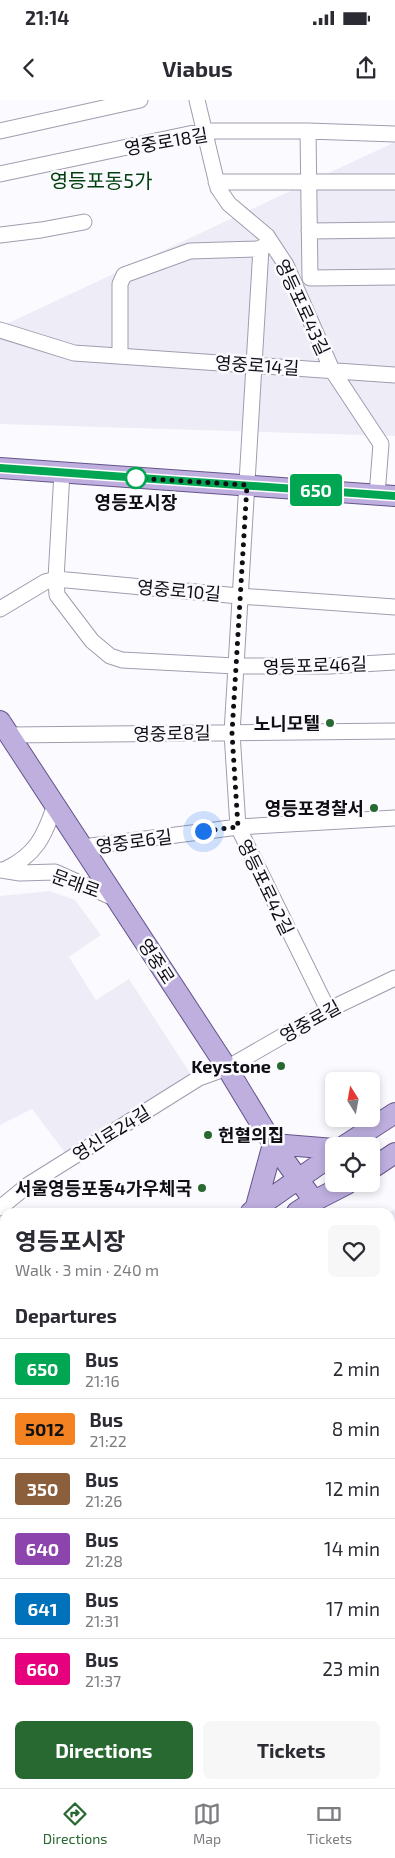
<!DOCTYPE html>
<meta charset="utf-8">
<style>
body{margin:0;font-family:"Exo 2","Noto Sans KR",sans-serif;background:#f7f7f7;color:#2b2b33;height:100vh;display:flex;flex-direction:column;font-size:19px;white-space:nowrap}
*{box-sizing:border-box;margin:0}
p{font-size:16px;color:#7c7c81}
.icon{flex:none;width:28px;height:28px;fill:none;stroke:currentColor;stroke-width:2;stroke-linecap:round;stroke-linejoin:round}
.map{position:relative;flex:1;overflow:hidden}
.side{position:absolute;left:0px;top:1108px;width:395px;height:581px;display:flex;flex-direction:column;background:#fff;border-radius:15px 15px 0 0;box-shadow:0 2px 8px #0003}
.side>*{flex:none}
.badge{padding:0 10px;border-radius:4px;font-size:18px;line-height:32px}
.needle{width:32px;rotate:349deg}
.fabs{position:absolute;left:325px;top:972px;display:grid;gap:10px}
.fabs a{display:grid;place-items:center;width:55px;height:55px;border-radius:8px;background:#fff;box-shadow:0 2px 8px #0003;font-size:25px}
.you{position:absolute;width:25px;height:25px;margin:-12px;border:4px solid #fff;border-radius:50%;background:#1a73e8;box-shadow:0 0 0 8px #1a73e833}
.map>.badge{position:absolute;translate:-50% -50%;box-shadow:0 0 0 2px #fff}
h2{padding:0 15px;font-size:19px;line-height:45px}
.round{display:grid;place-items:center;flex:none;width:52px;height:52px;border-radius:8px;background:#f7f7f7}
.overview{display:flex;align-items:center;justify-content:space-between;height:85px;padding:0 15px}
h1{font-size:24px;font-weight:700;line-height:38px}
.button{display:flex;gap:10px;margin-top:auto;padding:10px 15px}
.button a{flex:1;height:58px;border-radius:8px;background:#286831;color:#fff;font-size:20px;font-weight:700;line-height:58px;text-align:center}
.button a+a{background:#f7f7f7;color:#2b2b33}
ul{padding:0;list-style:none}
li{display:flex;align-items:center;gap:15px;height:60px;padding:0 15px;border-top:1px solid #e1e1e2}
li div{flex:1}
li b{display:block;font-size:19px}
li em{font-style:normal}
li .badge{min-width:55px;font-weight:700;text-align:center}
.status{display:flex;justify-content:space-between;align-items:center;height:35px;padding:0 25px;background:#fff;direction:ltr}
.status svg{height:14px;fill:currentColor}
header{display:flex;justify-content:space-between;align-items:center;height:65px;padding:0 15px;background:#fff;font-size:22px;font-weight:700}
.tab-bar{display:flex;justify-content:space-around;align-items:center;height:70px;border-top:1px solid #e1e1e2;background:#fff;font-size:14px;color:#7c7c81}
.tab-bar a{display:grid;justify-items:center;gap:2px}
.tab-bar .on{color:#286831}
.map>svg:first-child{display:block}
.built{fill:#eeecf7}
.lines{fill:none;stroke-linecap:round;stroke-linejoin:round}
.minor-casing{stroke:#a19caf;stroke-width:17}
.major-casing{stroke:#64548a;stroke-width:22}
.minor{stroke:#fff;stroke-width:15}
.major{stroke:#beafdf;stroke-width:20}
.rail-casing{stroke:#4f4d53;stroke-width:5.5}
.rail{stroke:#fbfbff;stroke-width:4;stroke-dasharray:11;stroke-linecap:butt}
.line-casing{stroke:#fff;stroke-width:11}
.line{stroke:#00a651;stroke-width:8}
.walk{stroke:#100e14;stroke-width:5;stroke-dasharray:0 9}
.stop-dot{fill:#fff;stroke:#00a651;stroke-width:2.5}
.poi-dot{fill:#286831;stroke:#fbfbff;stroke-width:2}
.labels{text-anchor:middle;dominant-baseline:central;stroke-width:5;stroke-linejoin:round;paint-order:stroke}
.street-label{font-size:18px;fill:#100e14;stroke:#fbfbff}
.stop-label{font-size:18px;font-weight:bold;fill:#100e14;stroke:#fbfbff}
.poi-label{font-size:18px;font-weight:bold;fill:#100e14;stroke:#fbfbff;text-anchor:end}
.quarter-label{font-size:20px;fill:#00400e;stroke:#fbfbff}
</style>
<div class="status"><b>21:14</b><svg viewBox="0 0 49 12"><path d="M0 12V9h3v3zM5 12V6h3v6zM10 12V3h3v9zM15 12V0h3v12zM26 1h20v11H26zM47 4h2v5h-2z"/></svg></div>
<header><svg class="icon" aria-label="back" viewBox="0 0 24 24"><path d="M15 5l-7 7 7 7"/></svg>Viabus<svg class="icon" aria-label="share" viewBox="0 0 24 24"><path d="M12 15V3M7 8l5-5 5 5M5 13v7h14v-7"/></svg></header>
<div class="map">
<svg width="395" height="1688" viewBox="0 0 395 1688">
<rect width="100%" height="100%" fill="#fbfbff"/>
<!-- built -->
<path class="built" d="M395 42V336L0 324V227Z
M50 791 75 800 101 835 69 857 96 900 129 879 192 976 66 1054 32 1009 0 1025V796Z
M395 1109V1533L390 1537V1112Z
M5 1542V1684H212L207 1688H0V1547Z"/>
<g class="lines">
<!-- minor casing -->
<g class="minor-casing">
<path id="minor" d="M197 0 218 88 229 104 267 136 286 165 332 270 381 344 377 395
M0 31 140 0
M308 31 310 178 395 177
M0 74 203 31H308L395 34
M216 82H395
M309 131 395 130
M0 135 41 130 84 122
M261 148 232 633 238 727 328 910
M0 230 74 253 395 275
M120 256V184L124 175 190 151 258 149 270 144
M62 372 56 479 57 495 92 541 110 556 122 560 235 566H329L395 562
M0 509 45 482 56 479 239 496 395 507
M9 635 395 631
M83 747 238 727 395 718
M0 770 20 773 55 772 116 799
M4 770C36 755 44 737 55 705
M0 1108 28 1085 199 978 227 968 328 910 395 878
M0 1472 5 1470
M390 1586 395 1582
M390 1599 395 1602
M277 1688 282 1684"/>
</g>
<!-- major casing -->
<g class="major-casing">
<path id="major" d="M0 368 395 396
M0 621 227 968 273 1044 314 1101
M273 1044 334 1049
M344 1046 395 1013
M371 1069 395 1053
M255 1110 273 1044
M251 1112 334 1054
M297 1112 314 1101 347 1084
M0 1283 5 1280
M0 1319 5 1315
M390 1400 395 1399
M0 1495 5 1494"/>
</g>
<!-- minor -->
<use href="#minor" class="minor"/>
<!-- major -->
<use href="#major" class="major"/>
<!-- rail casing -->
<g class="rail-casing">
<path id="rail" d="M390 1266 395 1262
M390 1299 395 1295
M390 1398 395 1395
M0 1572 5 1567
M0 1587 5 1582
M0 1610 5 1606
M0 1626 5 1622
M13 1688 18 1684
M29 1688 35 1684"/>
</g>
<!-- rail -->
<use href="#rail" class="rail"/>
</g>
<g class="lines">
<!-- line casing -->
<g class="line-casing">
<path id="line" d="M0 368 395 396"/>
</g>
<!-- line -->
<use href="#line" class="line"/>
<!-- walk -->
<path class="walk" d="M136 378 247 385 232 633 238 727 203 731"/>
</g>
<!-- markers -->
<circle class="stop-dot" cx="136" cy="378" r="10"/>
<g class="poi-dot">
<circle cx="330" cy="623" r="5"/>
<circle cx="374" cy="708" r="5"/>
<circle cx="281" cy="966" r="5"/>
<circle cx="208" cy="1035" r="5"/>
<circle cx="202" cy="1088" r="5"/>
</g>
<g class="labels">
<!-- street labels -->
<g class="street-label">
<text transform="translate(166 41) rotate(-10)">영중로18길</text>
<text transform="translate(303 207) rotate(65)">영등포로43길</text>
<text transform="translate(257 265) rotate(4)">영중로14길</text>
<text transform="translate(179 490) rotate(5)">영중로10길</text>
<text transform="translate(315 565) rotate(-2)">영등포로46길</text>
<text transform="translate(172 633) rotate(-1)">영중로8길</text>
<text transform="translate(134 741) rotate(-8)">영중로6길</text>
<text transform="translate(76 783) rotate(20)">문래로</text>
<text transform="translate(266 787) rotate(64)">영등포로42길</text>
<text transform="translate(157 861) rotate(57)">영중로</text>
<text transform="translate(310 921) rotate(-29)">영중로길</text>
<text transform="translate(111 1033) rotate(-32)">영신로24길</text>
</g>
<!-- stop labels -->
<g class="stop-label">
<text x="136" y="402">영등포시장</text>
</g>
<!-- poi labels -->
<g class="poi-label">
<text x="320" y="623">노니모텔</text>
<text x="364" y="708">영등포경찰서</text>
<text x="271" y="966">Keystone</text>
<text x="218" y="1035" text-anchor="start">헌혈의집</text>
<text x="192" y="1088">서울영등포동4가우체국</text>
</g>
<!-- quarter labels -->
<g class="quarter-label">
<text x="101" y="80">영등포동5가</text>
</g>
</g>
</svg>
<div class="fabs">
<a><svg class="needle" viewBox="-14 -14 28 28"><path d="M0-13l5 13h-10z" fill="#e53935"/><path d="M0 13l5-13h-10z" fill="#7c7c81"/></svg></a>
<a><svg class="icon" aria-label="locate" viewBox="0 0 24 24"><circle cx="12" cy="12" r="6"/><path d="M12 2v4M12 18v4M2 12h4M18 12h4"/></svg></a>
</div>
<div class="you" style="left:203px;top:731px"></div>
<b class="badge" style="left:316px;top:390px;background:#00a651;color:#fff">650</b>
<section class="side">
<div class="overview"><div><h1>영등포시장</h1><p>Walk · 3 min · 240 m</p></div><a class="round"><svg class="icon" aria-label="heart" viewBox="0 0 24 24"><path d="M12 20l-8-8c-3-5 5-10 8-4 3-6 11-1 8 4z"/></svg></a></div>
<h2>Departures</h2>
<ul>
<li><span class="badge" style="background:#00a651;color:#fff">650</span><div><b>Bus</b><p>21:16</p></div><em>2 min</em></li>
<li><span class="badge" style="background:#f58220;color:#111">5012</span><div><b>Bus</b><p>21:22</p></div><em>8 min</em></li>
<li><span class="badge" style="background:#8b5e3c;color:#fff">350</span><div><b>Bus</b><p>21:26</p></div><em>12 min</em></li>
<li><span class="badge" style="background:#8e44ad;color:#fff">640</span><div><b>Bus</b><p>21:28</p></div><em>14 min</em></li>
<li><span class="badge" style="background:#0072bc;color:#fff">641</span><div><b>Bus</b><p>21:31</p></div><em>17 min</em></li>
<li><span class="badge" style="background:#e6007e;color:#fff">660</span><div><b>Bus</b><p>21:37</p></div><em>23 min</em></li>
</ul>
<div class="button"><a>Directions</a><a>Tickets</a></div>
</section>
</div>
<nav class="tab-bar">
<a class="on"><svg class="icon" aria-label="directions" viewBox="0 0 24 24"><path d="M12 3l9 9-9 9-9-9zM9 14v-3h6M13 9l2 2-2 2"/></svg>Directions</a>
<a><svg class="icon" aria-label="map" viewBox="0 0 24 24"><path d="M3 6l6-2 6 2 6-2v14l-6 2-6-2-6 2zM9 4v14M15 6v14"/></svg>Map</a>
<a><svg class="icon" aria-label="tickets" viewBox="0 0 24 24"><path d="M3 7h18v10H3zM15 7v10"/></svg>Tickets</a>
</nav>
